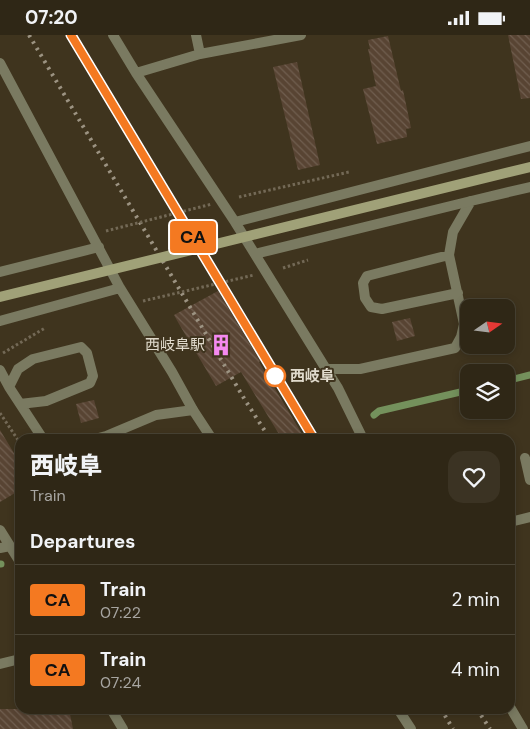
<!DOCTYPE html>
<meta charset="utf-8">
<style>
body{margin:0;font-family:"DM Sans","Noto Sans JP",sans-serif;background:#3b3323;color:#f1f3f6;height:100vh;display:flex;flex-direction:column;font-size:19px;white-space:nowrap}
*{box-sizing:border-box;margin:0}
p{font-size:16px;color:#a7a5a1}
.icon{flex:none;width:28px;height:28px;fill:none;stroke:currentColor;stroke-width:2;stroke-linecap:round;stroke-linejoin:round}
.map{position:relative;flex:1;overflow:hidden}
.details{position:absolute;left:15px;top:399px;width:500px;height:280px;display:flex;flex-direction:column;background:#2f2716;border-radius:15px;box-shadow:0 2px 8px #0003,0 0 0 1px #4a4435}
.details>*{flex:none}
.badge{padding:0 10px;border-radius:4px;font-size:18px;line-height:32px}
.needle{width:32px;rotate:76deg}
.controls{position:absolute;left:460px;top:264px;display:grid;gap:10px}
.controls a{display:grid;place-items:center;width:55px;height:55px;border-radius:10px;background:#2f2716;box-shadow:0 2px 8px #0003,0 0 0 1px #4a4435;font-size:25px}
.map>.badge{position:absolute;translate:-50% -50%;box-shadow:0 0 0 2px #fff}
h2{padding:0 15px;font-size:19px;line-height:45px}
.round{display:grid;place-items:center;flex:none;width:52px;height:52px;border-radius:15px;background:#3b3323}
.summary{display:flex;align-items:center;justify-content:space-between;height:85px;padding:0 15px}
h1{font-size:24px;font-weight:800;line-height:38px}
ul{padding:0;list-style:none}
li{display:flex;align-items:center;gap:15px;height:70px;padding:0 15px;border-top:1px solid #4a4435}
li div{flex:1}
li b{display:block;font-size:19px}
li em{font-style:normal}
li .badge{min-width:55px;font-weight:700;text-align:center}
.status{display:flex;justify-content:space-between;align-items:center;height:35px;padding:0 25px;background:#2f2716;direction:ltr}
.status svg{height:14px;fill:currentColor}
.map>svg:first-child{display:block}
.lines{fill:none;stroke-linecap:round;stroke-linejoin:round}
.stream{stroke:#74915c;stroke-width:7}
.building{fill:url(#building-back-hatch)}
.path{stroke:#736956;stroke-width:3;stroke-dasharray:2.5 2.5;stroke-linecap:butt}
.lane{stroke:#7a7a61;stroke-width:10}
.street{stroke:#7a7a61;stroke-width:10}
.rail{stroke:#9c9382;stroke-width:4;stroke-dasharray:2.5 5;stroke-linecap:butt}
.path-bridge{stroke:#736956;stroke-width:3;stroke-dasharray:2.5 2.5;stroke-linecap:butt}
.secondary-bridge{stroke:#a0a178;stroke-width:10}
.line-casing{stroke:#fff;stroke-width:11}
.line{stroke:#f47921;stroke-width:8}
.stop-dot{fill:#fff;stroke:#f47921;stroke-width:2.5}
.labels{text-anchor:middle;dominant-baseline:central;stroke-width:4;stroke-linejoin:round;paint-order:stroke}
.poi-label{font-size:15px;fill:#e0dacc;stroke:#3f341e;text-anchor:end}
.stop-label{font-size:15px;font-weight:bold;fill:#e0dacc;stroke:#3f341e;text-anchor:start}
</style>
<div class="status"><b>07:20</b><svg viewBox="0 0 49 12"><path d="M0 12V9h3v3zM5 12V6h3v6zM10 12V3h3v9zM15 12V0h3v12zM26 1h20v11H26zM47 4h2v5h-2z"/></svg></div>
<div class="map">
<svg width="530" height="694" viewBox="0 0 530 694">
<defs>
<pattern id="building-back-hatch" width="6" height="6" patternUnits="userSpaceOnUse" patternTransform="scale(1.25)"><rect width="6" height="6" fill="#584433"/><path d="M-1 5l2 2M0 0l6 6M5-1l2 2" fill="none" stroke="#705e4f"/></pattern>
</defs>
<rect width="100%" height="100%" fill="#3f341e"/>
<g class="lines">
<!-- stream -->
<path class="stream" d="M506 346 530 340
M374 380 379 376 469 355
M0 529H1"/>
</g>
<!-- building -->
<path class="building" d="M508 0H530V63L521 64Z
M388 1 401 56 403 55 411 93 406 94 407 102 377 109 363 54 376 51 368 14H370L368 5Z
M297 27 320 130 298 135 273 32Z
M218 256 260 326 259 327 305 404H282L241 337 216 351 179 289 174 280Z
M410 283 415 301 397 306 392 287Z
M94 365 99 383 81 388 76 369Z
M0 395 20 428V455L0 467Z
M0 674H69L73 694H0Z"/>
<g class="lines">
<!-- path -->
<path class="path" d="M239 162 349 137
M283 233 308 225
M3 318 45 293
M0 378 20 408"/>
<!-- lane -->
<path class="lane" d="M449 220 367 241 363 248 365 263 371 272 382 274 458 258
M326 334H360L455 313 461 302 464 289 449 220 453 197 471 166 530 152
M0 335 9 352 43 404
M9 352 18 334 33 324 81 312 87 318 93 341 90 348 46 366 20 369
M95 404 106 401 156 380 193 375
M525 423 530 445"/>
<!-- street -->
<path class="street" d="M113 0 136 38 235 187 326 334 338 353 363 404
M200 19 301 0
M0 28 120 253 172 337 193 375 212 404
M136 38 200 19 196 0
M235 187 530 111
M255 219 471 166
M0 237 99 212
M0 286 120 253
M510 487 530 482
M0 495 20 527
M0 513 10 511
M0 629 20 624
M510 672 523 694
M111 674 123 694
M398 674 411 694"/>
<!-- rail -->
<path class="rail" d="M29 0 245 365 270 404
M71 0 314 404
M441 674 453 694
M477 674 490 694"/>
<!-- path-bridge -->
<path class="path-bridge" d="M106 196 212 169
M143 266 254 240"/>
<!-- secondary-bridge -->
<path class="secondary-bridge" d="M0 262 530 132"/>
</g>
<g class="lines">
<!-- line casing -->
<g class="line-casing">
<path id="line" d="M71 0 314 404"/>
</g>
<!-- line -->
<use href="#line" class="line"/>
</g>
<!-- icons -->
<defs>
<g id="building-bare" transform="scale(1.725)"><path d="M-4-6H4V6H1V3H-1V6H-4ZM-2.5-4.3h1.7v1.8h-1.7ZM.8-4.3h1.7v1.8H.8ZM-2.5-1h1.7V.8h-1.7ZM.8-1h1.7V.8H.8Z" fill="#f489f0" stroke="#3f341e" stroke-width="2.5" paint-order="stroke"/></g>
</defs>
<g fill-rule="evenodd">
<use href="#building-bare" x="221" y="310"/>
</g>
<!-- markers -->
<circle class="stop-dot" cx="275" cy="341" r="10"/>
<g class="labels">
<!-- poi labels -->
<g class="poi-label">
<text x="205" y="310">西岐阜駅</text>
</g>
<!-- stop labels -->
<g class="stop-label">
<text x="290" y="341">西岐阜</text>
</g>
</g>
</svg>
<div class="controls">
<a><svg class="needle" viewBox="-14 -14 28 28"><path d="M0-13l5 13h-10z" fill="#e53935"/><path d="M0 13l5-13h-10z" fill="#a7a5a1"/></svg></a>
<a><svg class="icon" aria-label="layers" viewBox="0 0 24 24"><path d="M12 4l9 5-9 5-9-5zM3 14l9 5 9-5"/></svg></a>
</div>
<b class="badge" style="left:193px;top:202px;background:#f47921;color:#111">CA</b>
<section class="details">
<div class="summary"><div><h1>西岐阜</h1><p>Train</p></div><a class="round"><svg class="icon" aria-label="heart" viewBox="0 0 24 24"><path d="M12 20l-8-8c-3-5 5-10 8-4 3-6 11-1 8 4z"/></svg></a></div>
<h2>Departures</h2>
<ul>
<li><span class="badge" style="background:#f47921;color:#111">CA</span><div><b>Train</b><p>07:22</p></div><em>2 min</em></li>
<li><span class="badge" style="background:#f47921;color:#111">CA</span><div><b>Train</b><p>07:24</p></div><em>4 min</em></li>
</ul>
</section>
</div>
